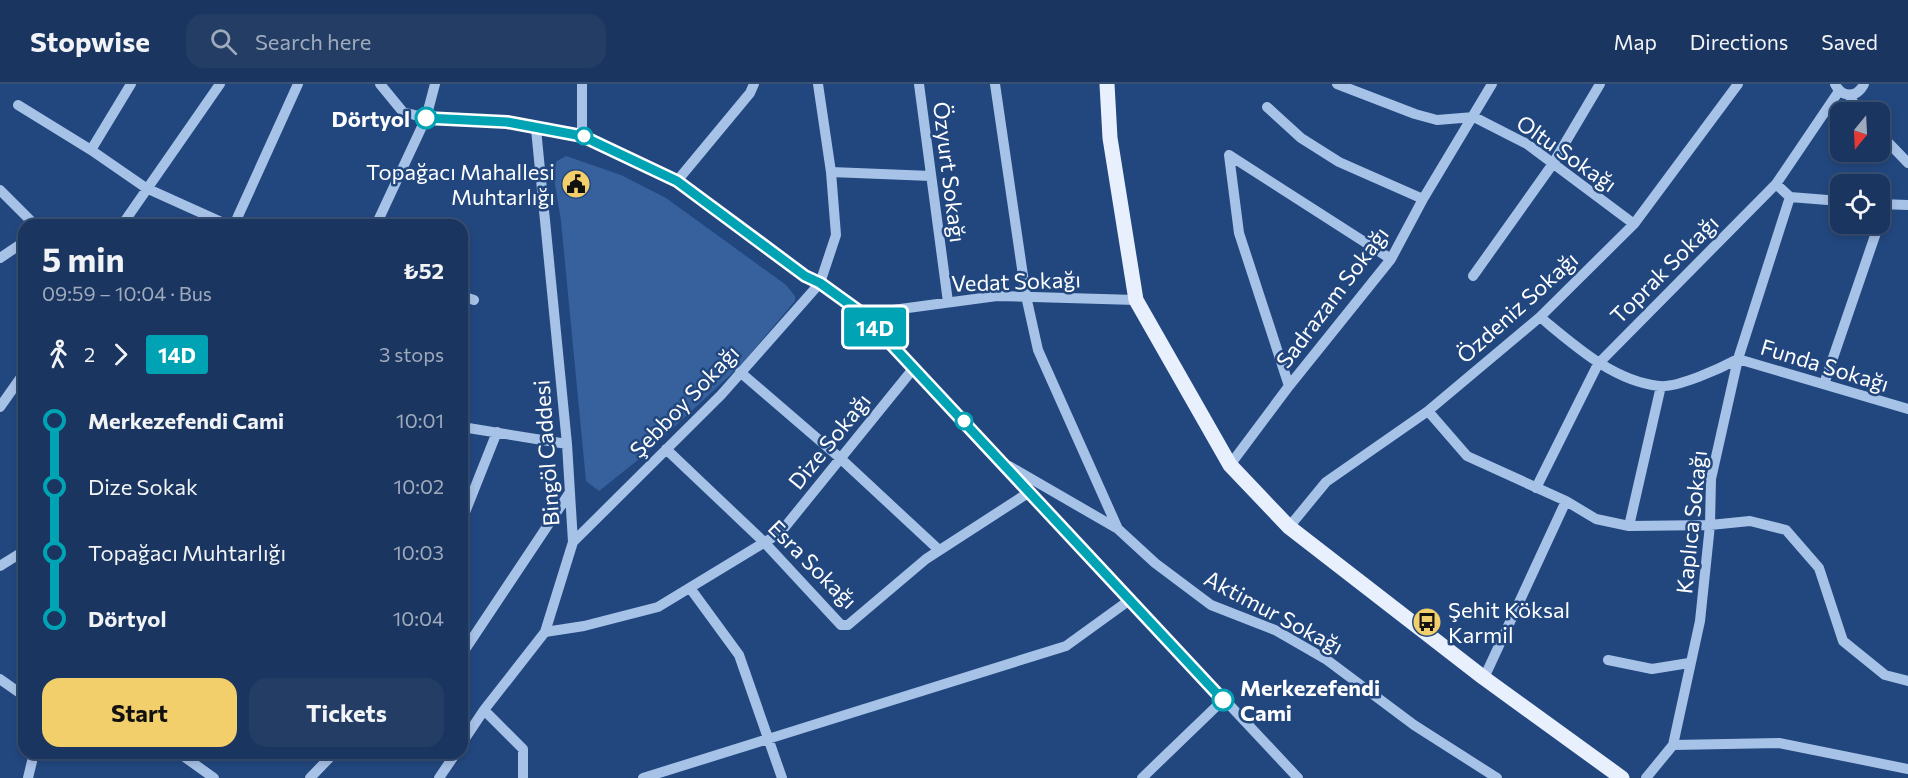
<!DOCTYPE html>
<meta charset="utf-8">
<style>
body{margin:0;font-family:Commissioner,sans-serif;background:#233d65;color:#f1f3f6;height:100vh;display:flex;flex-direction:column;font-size:22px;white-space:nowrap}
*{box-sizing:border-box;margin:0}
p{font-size:20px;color:#9fabbd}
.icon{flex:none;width:33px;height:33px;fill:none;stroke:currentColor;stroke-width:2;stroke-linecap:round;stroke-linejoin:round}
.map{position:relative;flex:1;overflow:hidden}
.sheet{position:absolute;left:18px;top:135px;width:450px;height:540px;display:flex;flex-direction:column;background:#1a355f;border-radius:18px;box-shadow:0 3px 9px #0003,0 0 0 2px #385074}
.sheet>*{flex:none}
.badge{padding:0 12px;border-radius:4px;font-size:21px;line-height:39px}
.needle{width:39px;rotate:198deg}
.tools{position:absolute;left:1830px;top:18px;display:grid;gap:12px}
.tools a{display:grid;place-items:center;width:60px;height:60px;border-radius:12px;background:#1a355f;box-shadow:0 3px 9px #0003,0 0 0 2px #385074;font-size:30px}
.map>.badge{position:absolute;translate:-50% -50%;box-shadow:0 0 0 3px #fff}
.legs{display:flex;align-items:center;gap:9px;height:66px;padding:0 24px;font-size:20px}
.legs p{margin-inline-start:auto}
.overview{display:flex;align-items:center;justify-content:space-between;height:102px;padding:0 24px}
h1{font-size:33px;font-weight:700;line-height:45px}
.button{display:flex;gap:12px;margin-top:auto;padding:12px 24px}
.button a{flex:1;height:69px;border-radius:18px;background:#f2cf6a;color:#111;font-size:24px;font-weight:700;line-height:69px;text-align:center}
.button a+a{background:#233d65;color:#f1f3f6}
ul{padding:0 24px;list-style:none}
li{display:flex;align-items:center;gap:21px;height:66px;font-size:22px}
li i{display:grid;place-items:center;width:9px;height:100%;margin:0 8px;background:currentColor}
li i::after{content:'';width:15px;height:15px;margin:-8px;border:4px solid;border-radius:50%;background:#1a355f}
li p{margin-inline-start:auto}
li:first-child i{background:linear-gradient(#0000 50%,currentColor 0)}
li:last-child i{background:linear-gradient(currentColor 50%,#0000 0)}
header{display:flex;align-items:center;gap:36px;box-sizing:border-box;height:84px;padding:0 30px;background:#1a355f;border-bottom:2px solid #385074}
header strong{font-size:28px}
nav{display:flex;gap:33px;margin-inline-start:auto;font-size:21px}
.search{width:420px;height:54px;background:#233d65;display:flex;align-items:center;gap:15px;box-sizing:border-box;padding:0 21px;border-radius:18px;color:#9fabbd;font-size:22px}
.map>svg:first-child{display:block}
.green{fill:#36619c}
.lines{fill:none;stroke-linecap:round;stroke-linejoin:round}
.minor{stroke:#a7c2e7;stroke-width:10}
.major{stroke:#e9f0fd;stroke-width:15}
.line-1-casing{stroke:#fff;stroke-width:14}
.line-1{stroke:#00a3b4;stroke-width:9}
.stop-1-dot{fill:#fff;stroke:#00a3b4;stroke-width:3}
.labels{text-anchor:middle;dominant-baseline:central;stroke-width:5;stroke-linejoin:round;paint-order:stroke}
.stop-label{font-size:22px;font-weight:bold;fill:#fff;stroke:#22477f;text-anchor:end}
.street-label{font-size:22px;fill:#fff;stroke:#22477f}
.poi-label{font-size:22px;fill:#fff;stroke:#22477f;text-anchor:end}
</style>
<header>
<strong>Stopwise</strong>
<div class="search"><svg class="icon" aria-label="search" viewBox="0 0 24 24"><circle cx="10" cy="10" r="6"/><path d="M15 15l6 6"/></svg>Search here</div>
<nav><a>Map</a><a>Directions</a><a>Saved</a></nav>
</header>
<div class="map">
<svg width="1908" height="694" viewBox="0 0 1908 694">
<rect width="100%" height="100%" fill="#22477f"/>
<!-- green -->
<path class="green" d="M566 72 621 91 666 114 786 201 795 212V217L741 281 643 372 599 407 586 397 561 137 553 88 557 77Z"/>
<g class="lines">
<!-- minor -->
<path class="minor" d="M131 0 91 66 146 104 228 141
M380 0 403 28 426 34 507 38 582 52 677 97 805 192 820 199 863 230 1298 694
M582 0V52
M919 0 948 218
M995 0 1026 212 1038 266 1118 445
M1337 0 1415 30 1437 36 1474 33 1527 60 1634 140
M1835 0C1842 14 1857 14 1864 0
M1849 11 1859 28
M18 21 91 66
M1267 23 1301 54 1339 78 1423 115
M1880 50 1908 79
M831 88 931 92
M677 97 750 9 754 0
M1776 100 1790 113 1840 117
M0 106 35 141
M1880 120 1908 121
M122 141 220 0
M234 141 298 0
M376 141 426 34 435 0
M0 174 24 158
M1473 192 1552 81 1600 0
M462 212 474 216
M863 230 997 212 1136 216
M1540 233C1574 261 1613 297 1659 302 1678 304 1721 284 1738 275L1908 325
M740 288 840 374 939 466
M1824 300 1879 140
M1289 302 1239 149 1229 71 1391 175
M0 323 24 289
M1428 327 1467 372 1566 417 1596 435 1629 442 1710 441 1750 437 1786 446 1819 484 1843 557 1885 591 1908 597
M462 343 567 360
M666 365 764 458 841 541H848L926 475 1028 409
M1230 381 1289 302 1391 175 1423 115 1492 0
M1009 382 1118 445 1155 479 1211 521 1275 546 1327 576 1414 641 1497 694
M1536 404 1598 280 1776 100 1839 7
M462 436 497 348
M1629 442 1661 302
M1289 443 1326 398 1428 327 1540 233 1634 140 1738 0
M573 458 721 311 820 199 836 151 831 88 818 0
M0 482 24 467
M690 504 739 571 782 694
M545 548 584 542 658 523 780 449 913 285
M462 570 570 408
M1608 576 1652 585 1689 579
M1484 594 1566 417
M0 595 24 612
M484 626 523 665V694
M462 659 484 626 545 548 573 458 567 360 536 45
M1673 661 1779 659 1908 685
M179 669 214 694
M28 694 34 669
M310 694 334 669
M439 694 456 669
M643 694 1066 562 1131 515
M1142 694 1223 616
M1646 694 1673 661 1700 537 1710 441 1711 395 1738 275 1790 113"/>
<!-- major -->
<path class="major" d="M1107 0 1110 54 1136 216 1230 381 1289 443 1484 594 1622 694"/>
</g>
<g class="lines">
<!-- line-1 casing -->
<g class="line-1-casing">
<path id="line-1" d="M426 34 507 38 582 52 677 97 805 192 820 199 863 230 1223 616"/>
</g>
<!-- line-1 -->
<use href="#line-1" class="line-1"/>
</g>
<!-- icons -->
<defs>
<g id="civic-disc" transform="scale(1.5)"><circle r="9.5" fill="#f2cf6a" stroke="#22477f"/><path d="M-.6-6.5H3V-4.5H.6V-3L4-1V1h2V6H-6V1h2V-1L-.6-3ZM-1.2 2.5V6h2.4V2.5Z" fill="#111"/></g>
<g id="bus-disc" transform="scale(1.5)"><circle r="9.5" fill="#f2cf6a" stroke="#22477f"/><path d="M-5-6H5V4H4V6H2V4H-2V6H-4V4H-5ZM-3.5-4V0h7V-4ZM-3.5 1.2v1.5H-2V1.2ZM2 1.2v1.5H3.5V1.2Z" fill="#111"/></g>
</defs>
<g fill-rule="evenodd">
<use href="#civic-disc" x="576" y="100"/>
<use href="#bus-disc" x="1427" y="538"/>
</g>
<!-- markers -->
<g class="stop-1-dot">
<circle cx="426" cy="34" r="10"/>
<circle cx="584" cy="52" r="8"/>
<circle cx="964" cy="337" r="8"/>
<circle cx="1223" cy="616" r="10"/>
</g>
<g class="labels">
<!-- stop labels -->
<g class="stop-label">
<text x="410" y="34">Dörtyol</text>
<text x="1240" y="603" text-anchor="start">Merkezefendi<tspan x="1240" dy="25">Cami</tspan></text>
</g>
<!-- street labels -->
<g class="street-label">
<text transform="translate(1567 69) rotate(35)">Oltu Sokağı</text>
<text transform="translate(950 88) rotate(83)">Özyurt Sokağı</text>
<text transform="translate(1664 185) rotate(-45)">Toprak Sokağı</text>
<text transform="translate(1016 197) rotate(-2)">Vedat Sokağı</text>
<text transform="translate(1332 213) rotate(-53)">Sadrazam Sokağı</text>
<text transform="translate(1517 223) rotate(-42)">Özdeniz Sokağı</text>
<text transform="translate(1825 281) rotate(17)">Funda Sokağı</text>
<text transform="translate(684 317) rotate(-46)">Şebboy Sokağı</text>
<text transform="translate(829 357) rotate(-51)">Dize Sokağı</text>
<text transform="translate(546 369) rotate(-94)">Bingöl Caddesi</text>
<text transform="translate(1691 438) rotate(-84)">Kaplıca Sokağı</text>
<text transform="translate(813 480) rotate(45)">Esra Sokağı</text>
<text transform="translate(1274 528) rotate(28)">Aktimur Sokağı</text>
</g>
<!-- poi labels -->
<g class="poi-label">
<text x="555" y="87">Topağacı Mahallesi<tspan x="555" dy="25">Muhtarlığı</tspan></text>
<text x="1448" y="525" text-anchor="start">Şehit Köksal<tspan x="1448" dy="25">Karmil</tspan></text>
</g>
</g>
</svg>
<div class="tools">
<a><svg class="needle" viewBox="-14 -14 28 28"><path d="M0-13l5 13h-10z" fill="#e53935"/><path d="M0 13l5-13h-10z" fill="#9fabbd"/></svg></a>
<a><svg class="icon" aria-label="locate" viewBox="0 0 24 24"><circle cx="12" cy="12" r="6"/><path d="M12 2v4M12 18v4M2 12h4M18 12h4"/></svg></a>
</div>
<b class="badge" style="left:875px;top:243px;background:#00a3b4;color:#fff">14D</b>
<section class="sheet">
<div class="overview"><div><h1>5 min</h1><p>09:59 – 10:04 · Bus</p></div><b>₺52</b></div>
<div class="legs"><svg class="icon" aria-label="walk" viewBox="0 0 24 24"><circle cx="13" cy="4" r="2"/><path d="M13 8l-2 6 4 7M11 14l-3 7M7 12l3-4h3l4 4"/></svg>2<svg class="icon" aria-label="forward" viewBox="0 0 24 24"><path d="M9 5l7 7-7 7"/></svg><b class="badge" style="background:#00a3b4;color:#fff">14D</b><p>3 stops</p></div>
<ul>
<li><i style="color:#00a3b4"></i><b>Merkezefendi Cami</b><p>10:01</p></li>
<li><i style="color:#00a3b4"></i><span>Dize Sokak</span><p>10:02</p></li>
<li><i style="color:#00a3b4"></i><span>Topağacı Muhtarlığı</span><p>10:03</p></li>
<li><i style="color:#00a3b4"></i><b>Dörtyol</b><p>10:04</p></li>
</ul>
<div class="button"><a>Start</a><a>Tickets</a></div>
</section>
</div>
